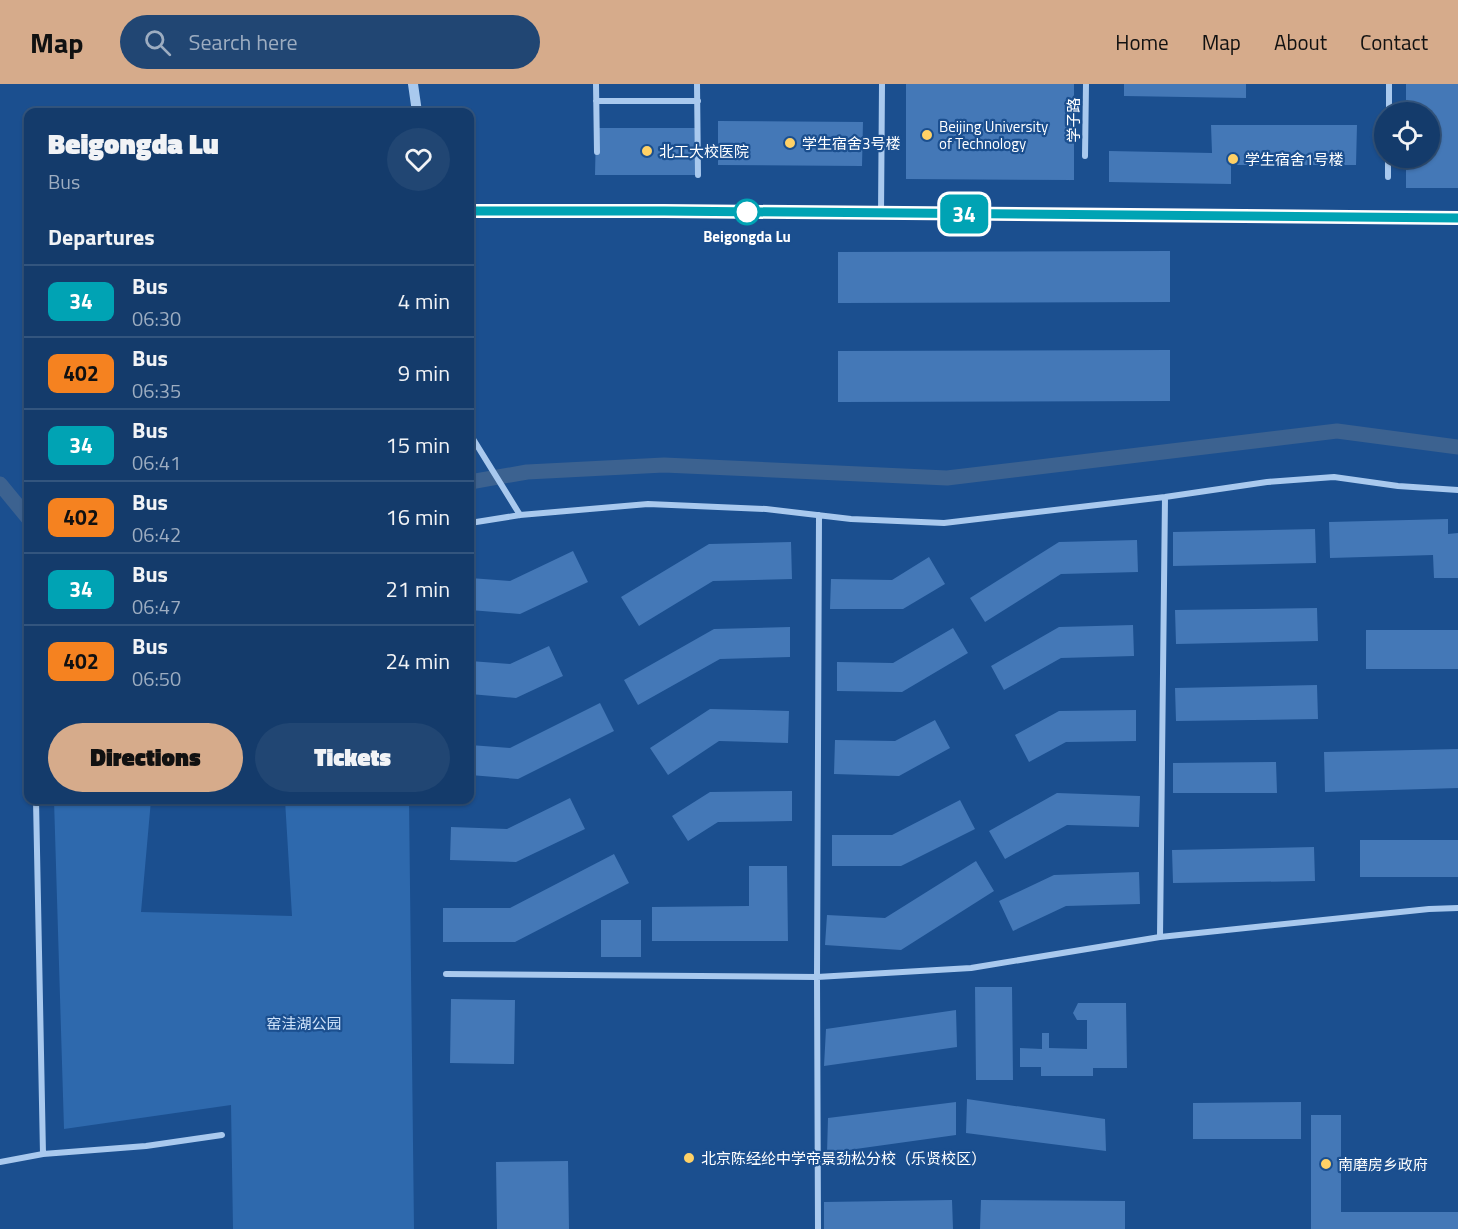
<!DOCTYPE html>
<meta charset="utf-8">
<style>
body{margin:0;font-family:"Titillium Web","Noto Sans SC",sans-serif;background:#214673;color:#f1f3f6;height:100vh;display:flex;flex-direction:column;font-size:22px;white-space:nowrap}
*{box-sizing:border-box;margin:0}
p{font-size:20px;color:#9dadc1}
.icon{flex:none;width:33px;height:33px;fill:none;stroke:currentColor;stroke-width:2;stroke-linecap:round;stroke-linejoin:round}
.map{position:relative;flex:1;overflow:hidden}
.sheet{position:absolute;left:24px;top:24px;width:450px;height:696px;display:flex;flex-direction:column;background:#143b6b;border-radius:12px;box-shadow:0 2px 4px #0004,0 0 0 2px #33557e}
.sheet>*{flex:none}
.badge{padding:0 12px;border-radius:9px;font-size:21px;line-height:39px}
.fabs{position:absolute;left:1374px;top:18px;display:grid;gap:12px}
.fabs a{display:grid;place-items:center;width:66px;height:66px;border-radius:50%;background:#143b6b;box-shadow:0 2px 4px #0004,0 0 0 2px #33557e;font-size:30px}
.map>.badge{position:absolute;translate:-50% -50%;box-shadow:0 0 0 3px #fff}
h2{padding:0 24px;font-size:22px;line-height:54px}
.round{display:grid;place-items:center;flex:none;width:63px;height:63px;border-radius:32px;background:#214673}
.summary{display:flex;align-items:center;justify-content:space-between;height:102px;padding:0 24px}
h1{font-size:28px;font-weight:800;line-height:45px}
.cta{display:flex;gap:12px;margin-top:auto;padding:12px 24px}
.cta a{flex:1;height:69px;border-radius:36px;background:#d6ab8b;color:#111;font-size:24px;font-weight:800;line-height:69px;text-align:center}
.cta a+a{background:#214673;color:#f1f3f6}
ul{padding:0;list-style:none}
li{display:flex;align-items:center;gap:18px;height:72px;padding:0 24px;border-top:2px solid #33557e}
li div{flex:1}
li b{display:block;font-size:22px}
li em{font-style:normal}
li .badge{min-width:66px;font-weight:700;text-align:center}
header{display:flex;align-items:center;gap:36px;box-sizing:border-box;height:84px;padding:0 30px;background:#d6ab8b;color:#111}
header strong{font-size:28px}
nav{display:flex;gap:33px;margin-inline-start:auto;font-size:21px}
.search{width:420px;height:54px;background:#214673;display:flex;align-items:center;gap:15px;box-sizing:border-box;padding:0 21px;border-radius:33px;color:#9dadc1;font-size:22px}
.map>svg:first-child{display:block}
.green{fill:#2e69ad}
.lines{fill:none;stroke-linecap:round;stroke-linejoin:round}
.canal{stroke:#3c6290;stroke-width:15}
.building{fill:#4478b7}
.minor{stroke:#a9c9ee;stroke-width:6}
.tertiary{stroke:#a9c9ee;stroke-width:10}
.line-casing{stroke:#fff;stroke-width:14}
.line{stroke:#00a3b4;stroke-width:9}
.poi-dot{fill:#ffd166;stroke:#1b4f8f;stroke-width:2}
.stop-dot{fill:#fff;stroke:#00a3b4;stroke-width:3}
.labels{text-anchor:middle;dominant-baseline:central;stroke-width:4.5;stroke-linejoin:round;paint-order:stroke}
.street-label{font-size:15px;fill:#fff;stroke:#1b4f8f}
.poi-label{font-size:15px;fill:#fff;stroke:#1b4f8f;text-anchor:start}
.stop-label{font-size:15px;font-weight:bold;fill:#fff;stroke:#1b4f8f}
.park-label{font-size:15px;fill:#cfe3fa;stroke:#1b4f8f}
</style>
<header>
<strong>Map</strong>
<div class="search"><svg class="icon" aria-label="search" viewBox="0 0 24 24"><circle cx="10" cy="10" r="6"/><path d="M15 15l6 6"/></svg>Search here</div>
<nav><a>Home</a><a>Map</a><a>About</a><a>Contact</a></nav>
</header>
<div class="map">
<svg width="1458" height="1145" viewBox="0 0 1458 1145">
<rect width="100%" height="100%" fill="#1b4f8f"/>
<!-- green -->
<path class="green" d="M54 716H151L141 828 292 832 285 716H409L414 1145H233L231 1021 64 1045Z"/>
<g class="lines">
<!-- canal -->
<path class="canal" d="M470 398 527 388 664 381 947 394 1337 347 1458 363
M0 400 28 434"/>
</g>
<!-- building -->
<path class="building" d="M906 0H1074V96L906 95Z
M1124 0H1246V14L1124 12Z
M1406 0H1458V104H1406V74H1430V28H1406Z
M718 37 863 38 862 82 718 81Z
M1211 41H1357L1356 81H1231V100L1109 98V67L1212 69Z
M596 44H698V91H595Z
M1170 167V218L838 219V168Z
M1170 266V317L838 318V267Z
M1448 435V450L1458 449V494H1434L1433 471 1330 474 1329 438Z
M1315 445 1316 479 1173 482V448Z
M1137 456 1138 488 1061 490 985 538 970 514 1059 458Z
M791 458 792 495 713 497 639 542 621 513 709 460Z
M573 467 588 498 520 530 470 526V494L510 497Z
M929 473 945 500 903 525H830L831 495 892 496Z
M1317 524 1318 557 1176 560 1175 526Z
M1133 541 1134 572 1061 574 1004 606 991 582 1059 543Z
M790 543V573L720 575 638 621 624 596 714 545Z
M953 544 968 569 902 608 837 607V578L893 579Z
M1366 546H1458V585H1366Z
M549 562 563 592 516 614 470 610V577L510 580Z
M1317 601 1318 635 1176 637 1175 604Z
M600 619 614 647 518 695 470 691V661L510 664Z
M710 625 789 627 788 659 719 657 668 691 650 664Z
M1136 626V657L1066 658 1029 678 1015 651 1059 627Z
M935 636 950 664 899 692 834 690 835 656 895 657Z
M1458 665V704L1325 708 1324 668Z
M1276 678 1277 709H1173V679Z
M792 707V737L718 738 688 757 672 732 710 708Z
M1057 709 1140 712 1139 743 1067 741 1005 775 989 747Z
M570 714 585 745 516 778 450 776 451 743 507 745Z
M960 716 975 745 901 782H832V751H892Z
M1360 756H1458V793H1360Z
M1314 763 1315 797 1173 799 1172 766Z
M614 770 629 799 515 858H443V824H510Z
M976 777 994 807 901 866 825 861 827 831 885 834Z
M749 782H787L788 857H652V823L749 822Z
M1139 788 1140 820 1066 822 1013 847 999 817 1054 791Z
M601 836H641V873H601Z
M975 903H1012L1013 996H976Z
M451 915 515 916 514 980 450 979Z
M1078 919H1126L1127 984H1093V992H1041V983H1020V964L1042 965V949H1049V964L1087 965V936H1077L1073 929Z
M956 926 957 963 824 982 826 945Z
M967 1015 1105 1035 1106 1067 966 1049Z
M956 1018V1051L827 1069 828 1034Z
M1301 1018V1055H1193V1019Z
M1311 1031H1341V1128H1458V1145H1311Z
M568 1077 569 1145H497L496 1078Z
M952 1116 953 1145H824V1118Z
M981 1116 1125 1117V1145H980Z"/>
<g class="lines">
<!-- minor -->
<path class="minor" d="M596 0 597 68
M697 0 698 91
M596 17H698
M1389 28V0
M1085 72 1086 0
M1388 93V74
M881 130 882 0
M470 350 520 431
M470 439 520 431 648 420 766 425 851 435 944 439 1165 413 1267 398 1334 393 1398 402 1458 406
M28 488V489
M36 716 43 1070
M1160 853 1165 413
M446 890 817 893 971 884 1160 853 1429 825 1458 824
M0 1078 43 1070 146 1062 222 1051
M818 1145 817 893 819 431"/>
<!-- tertiary -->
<path class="tertiary" d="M413 0 417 28
M470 127H643L1458 134"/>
</g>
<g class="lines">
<!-- line casing -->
<g class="line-casing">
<path id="line" d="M470 127H664L1458 134"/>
</g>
<!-- line -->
<use href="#line" class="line"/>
</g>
<!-- markers -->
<g class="poi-dot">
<circle cx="927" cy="51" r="6"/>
<circle cx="790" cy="59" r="6"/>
<circle cx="647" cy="67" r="6"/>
<circle cx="1233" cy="75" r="6"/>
<circle cx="689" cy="1074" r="6"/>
<circle cx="1326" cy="1080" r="6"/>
</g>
<circle class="stop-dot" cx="747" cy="128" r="12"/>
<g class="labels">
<!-- street labels -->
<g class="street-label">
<text transform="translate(1073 36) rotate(-90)">学子路</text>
</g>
<!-- poi labels -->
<g class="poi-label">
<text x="939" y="42">Beijing University<tspan x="939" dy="17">of Technology</tspan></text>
<text x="802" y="59">学生宿舍3号楼</text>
<text x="659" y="67">北工大校医院</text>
<text x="1245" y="75">学生宿舍1号楼</text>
<text x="701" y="1074">北京陈经纶中学帝景劲松分校（乐贤校区）</text>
<text x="1338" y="1080">南磨房乡政府</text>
</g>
<!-- stop labels -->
<g class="stop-label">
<text x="747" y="152">Beigongda Lu</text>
</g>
<!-- park labels -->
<g class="park-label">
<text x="304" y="939">窑洼湖公园</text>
</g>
</g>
</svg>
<div class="fabs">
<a><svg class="icon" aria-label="locate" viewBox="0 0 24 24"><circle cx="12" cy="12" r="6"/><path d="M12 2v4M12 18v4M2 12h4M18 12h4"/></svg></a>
</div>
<b class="badge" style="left:964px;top:130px;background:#00a3b4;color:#fff">34</b>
<section class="sheet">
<div class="summary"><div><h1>Beigongda Lu</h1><p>Bus</p></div><a class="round"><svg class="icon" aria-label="heart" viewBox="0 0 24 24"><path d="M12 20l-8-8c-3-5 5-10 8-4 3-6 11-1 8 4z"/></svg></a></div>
<h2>Departures</h2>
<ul>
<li><span class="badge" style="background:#00a3b4;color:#fff">34</span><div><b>Bus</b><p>06:30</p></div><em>4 min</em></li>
<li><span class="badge" style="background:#f58220;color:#111">402</span><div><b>Bus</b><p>06:35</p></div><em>9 min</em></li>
<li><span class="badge" style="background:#00a3b4;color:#fff">34</span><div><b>Bus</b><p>06:41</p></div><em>15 min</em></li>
<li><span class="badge" style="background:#f58220;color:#111">402</span><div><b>Bus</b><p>06:42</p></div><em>16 min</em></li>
<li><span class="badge" style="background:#00a3b4;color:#fff">34</span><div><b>Bus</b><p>06:47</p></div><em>21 min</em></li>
<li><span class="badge" style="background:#f58220;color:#111">402</span><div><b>Bus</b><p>06:50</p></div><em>24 min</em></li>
</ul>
<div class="cta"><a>Directions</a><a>Tickets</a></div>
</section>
</div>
